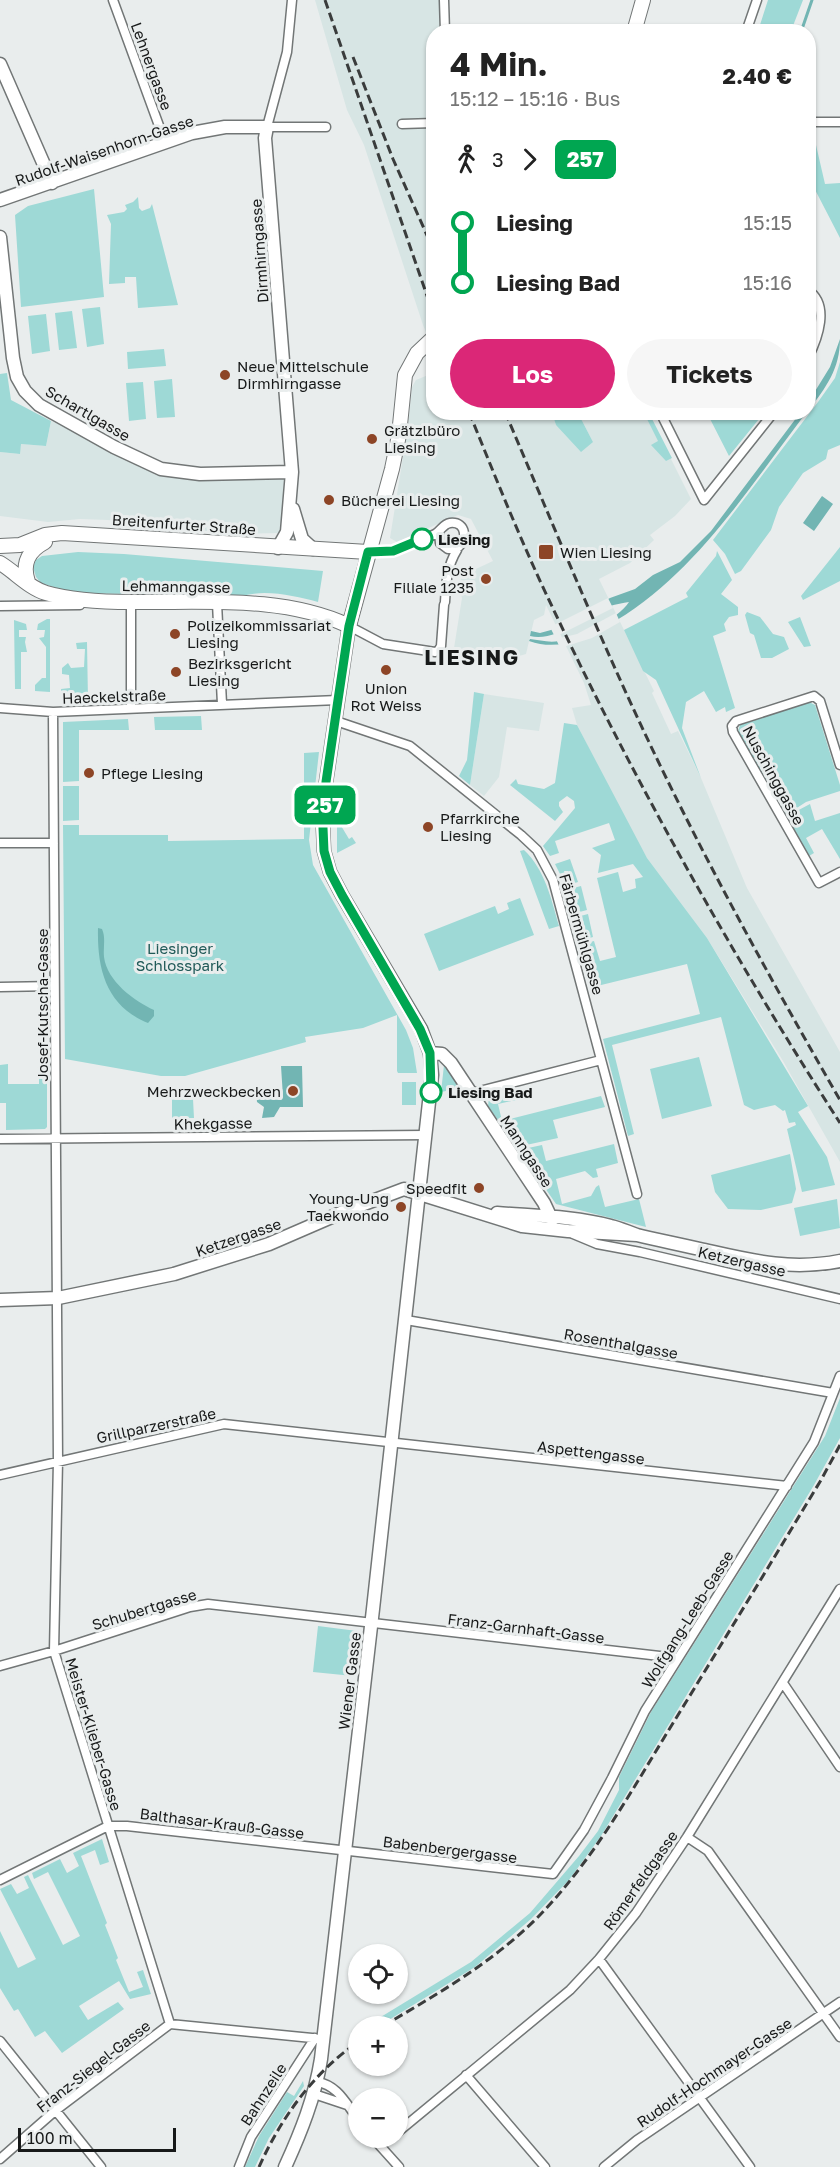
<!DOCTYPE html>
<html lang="de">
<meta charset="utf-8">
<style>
body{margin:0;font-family:"Golos Text",sans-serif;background:#f6f6f6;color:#222;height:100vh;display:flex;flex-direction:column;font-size:22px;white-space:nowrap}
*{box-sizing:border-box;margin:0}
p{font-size:20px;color:#767676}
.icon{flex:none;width:33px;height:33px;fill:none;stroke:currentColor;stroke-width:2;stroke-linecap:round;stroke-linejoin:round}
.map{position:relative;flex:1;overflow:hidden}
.side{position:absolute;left:426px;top:24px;width:390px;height:396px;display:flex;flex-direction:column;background:#fff;border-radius:24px;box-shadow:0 2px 4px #0004}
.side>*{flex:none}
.badge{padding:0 12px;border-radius:9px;font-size:21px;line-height:39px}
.controls{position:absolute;left:348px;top:1944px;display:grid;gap:12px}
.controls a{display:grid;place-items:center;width:60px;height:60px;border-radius:50%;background:#fff;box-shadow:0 2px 4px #0004;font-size:30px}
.scale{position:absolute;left:18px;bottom:15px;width:158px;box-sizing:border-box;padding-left:6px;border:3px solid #171919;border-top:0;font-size:16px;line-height:21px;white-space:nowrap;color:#171919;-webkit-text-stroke:4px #e9eded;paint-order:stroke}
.map>.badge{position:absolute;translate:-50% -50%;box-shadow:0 0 0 3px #fff}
.legs{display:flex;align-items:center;gap:9px;height:66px;padding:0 24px;font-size:20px}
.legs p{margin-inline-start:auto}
.summary{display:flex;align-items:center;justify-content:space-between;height:102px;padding:0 24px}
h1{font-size:33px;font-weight:700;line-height:45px}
.cta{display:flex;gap:12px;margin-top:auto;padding:12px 24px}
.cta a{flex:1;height:69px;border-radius:36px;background:#db2777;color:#fff;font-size:24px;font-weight:700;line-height:69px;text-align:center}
.cta a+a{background:#f6f6f6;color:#222}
ul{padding:0 24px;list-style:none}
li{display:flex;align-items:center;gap:21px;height:60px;font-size:22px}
li i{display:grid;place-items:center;width:9px;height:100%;margin:0 8px;background:currentColor}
li i::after{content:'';width:15px;height:15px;margin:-8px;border:4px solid;border-radius:50%;background:#fff}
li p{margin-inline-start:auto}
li:first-child i{background:linear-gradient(#0000 50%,currentColor 0)}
li:last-child i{background:linear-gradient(currentColor 50%,#0000 0)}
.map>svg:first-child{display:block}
.built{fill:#d7e5e4}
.green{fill:#9ed9d6}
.water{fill:#72b5b3}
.pier{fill:#e9eded}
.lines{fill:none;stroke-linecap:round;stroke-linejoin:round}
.stream{stroke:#72b5b3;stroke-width:3}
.street-casing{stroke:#727676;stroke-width:11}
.secondary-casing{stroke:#727676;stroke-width:15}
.primary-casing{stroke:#727676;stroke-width:16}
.street{stroke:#fff;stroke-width:8}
.secondary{stroke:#fff;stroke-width:12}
.primary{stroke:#fff;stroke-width:14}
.rail{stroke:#3a3c3c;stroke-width:3;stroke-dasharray:9 4.5;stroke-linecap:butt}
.line-1-casing{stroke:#fff;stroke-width:14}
.line-1{stroke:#00a651;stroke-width:9}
.poi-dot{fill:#8d4526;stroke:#e9eded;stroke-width:2}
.stop-1-dot{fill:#fff;stroke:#00a651;stroke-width:3}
.labels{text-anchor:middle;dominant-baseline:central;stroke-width:6;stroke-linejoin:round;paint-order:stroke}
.street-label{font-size:15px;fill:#171919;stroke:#e9eded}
.poi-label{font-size:15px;fill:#171919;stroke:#e9eded;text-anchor:start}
.stop-label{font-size:15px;font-weight:bold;fill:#171919;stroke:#e9eded;text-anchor:start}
.park-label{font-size:15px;fill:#205a58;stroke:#e9eded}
.district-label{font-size:21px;font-weight:bold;letter-spacing:1.5px;fill:#171919;stroke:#e9eded}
</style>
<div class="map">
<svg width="840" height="2167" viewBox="0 0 840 2167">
<rect width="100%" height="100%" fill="#e9eded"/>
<!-- built -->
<path class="built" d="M315 0H444L445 31 434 32 433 349 423 325 364 145 347 110Z
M433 373 434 412 552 413 556 425 593 442 578 413H648L691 499 675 516 650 535 654 540 630 563 599 579 654 691 652 693 671 734 678 731 701 778 747 888 840 1052V1162L783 1061 707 938 647 858 629 827 577 725 572 708 591 705 584 683 546 605 544 615 534 620 526 654 512 658 454 648 462 598 458 585 463 575 493 561 471 519 458 515 397 542 390 538 408 426 412 387 416 380Z
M51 421 110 445 161 469 284 475 282 533 234 534 108 520 80 519 48 522 0 516V452L19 454 21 444 46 446Z
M484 694 544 703 539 731 507 727 499 777 484 796 470 785Z"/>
<!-- green -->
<path class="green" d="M768 0H803L791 31H758Z
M809 132H813L825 184 840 183V238L809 178Z
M94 189 104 297 21 307 15 215 28 206Z
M138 197 139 208 142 211 150 208 152 204 178 305 138 308 136 277H125V283L109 284 111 224 107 215 124 212 127 209 125 205 133 202Z
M100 307 104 344 87 347 82 309Z
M72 311 77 348 59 350 55 313Z
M46 314 50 351 32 354 28 316Z
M164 349 166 366 128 369 127 352Z
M840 362V445L828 450 826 459 803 473 779 507 771 530 741 571 735 574 725 554 713 540 818 402 835 378Z
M7 373 11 400 51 421 46 446 21 444 20 454 0 452V374Z
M172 379 175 417 157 418 154 381Z
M143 382 146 419 129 421 126 383Z
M552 413H578L593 442 581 452 556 425Z
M644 413H649L672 458 666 461 651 445 658 441Z
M707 413H751L759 419 729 456Z
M840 547V581L803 600 801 596Z
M717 551 732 580 721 594 738 607V615L729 617 724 624 726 631 713 636 735 708 726 712 725 707 716 712 704 691 686 702 682 728 701 778 656 680 643 671 624 630 688 597 686 593 716 556Z
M78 552 124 554 323 571 318 602C295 596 266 589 242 596L73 593 41 583 36 577 33 567 36 560 42 556Z
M747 612 760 617 773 634 784 637 789 649 772 658H761L754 635 750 633 745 615Z
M800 617 811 646 804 647 788 622Z
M47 619H50V692L35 691V685L42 678H46V647L39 638 44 637 45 630H37L38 624Z
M14 620 26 624 27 630H19V637H26L25 642 27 652H21V689H15Z
M87 642 88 701H62L61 689 70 688 69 675 62 674V668L68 663 71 668 84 667 85 649H77L76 643Z
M474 692 484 694 470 785 459 776 467 760Z
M809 702 815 705 840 785V791L806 802 786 815 738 731 740 725Z
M201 716 202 730H155L154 717Z
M128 719 129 730H79V781L63 782V722Z
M564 723 577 725 647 858 707 938 808 1106 798 1112 827 1157 835 1185 802 1192 787 1129 796 1125 795 1122 789 1123 785 1110 783 1111 775 1105 754 1110 744 1105 721 1017 612 1045 634 1134 628 1136 603 1039 700 1014 687 964 593 987 595 996 593 997 580 945 594 941 600 961 616 957 597 878 618 872 623 892 636 888 635 879 643 877 633 864 598 873 601 855 592 848 615 840 609 823 555 841 559 853 550 856 543 846 575 808 574 801 567 796 559 802V806L563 812 555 821 510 785 516 779 518 784 544 789 555 783Z
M319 752 309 840 313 865 406 1030 413 1048 417 1073H398L397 1071V1015L363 1028 305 1037 306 1042 185 1076H161L65 1059 63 825H79V835H168V841L304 839V753Z
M63 786H79V820L63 821Z
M810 804 815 821 840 813V859L822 829 806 838 814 853 809 856 793 827 799 824 793 813Z
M337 819 349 839 352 837 356 843 337 853Z
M524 850C545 870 551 898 559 926L549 929 520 851Z
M570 859 578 882 565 886 562 878 570 879 568 871H564L565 874 561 876 555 864Z
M581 886 587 910 572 914 566 890Z
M520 898 534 935 439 971 424 934 495 906 498 914 509 909 507 903Z
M588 914 593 937 579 941 573 918Z
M39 1044H47V1127L45 1129 6 1130V1103H0V1065L8 1064V1084H39V1079L41 1078Z
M699 1057 712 1106 662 1119 650 1069Z
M444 1065 448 1066 461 1087 452 1089 448 1087 446 1091 441 1092Z
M402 1082H416V1105H402Z
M513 1091 516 1100 498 1104 502 1121 601 1096 605 1107 553 1120 558 1138 517 1147 488 1106 489 1097Z
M172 1099H193L194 1118H172Z
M614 1144 618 1163 596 1169 598 1177 593 1178 585 1171 556 1179 562 1204 591 1196 596 1187 599 1185 605 1207 639 1199 646 1227 556 1204 519 1150 542 1145 546 1161Z
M790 1154 796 1189 792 1203 761 1210 728 1209 715 1192 711 1175Z
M837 1199 840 1228 800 1236 794 1208Z
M840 1398V1438L814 1485 601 1836 569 1880 531 1919 475 1967 379 2026H366L471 1962 530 1913 579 1856 598 1831 619 1790V1777L651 1712 825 1436Z
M318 1626 357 1631 353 1676 313 1672Z
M102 1839 109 1862 100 1865 95 1850 81 1856 107 1923 105 1925 118 1958 116 1960 129 1992 143 1987 137 1972 143 1970 151 1994 130 1999 119 1981 79 2006 88 2020 118 2002 124 2009 62 2053 45 2031 35 2037 18 2009 14 2011 0 1988V1931L18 1968 36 1959 0 1889 11 1884 17 1894 29 1888 24 1877 28 1875 63 1945 80 1936 48 1872 34 1879 32 1873 60 1859 67 1873 79 1866 73 1853Z
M303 2081 304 2086 269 2138 255 2167H245L259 2136 287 2092 294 2096Z"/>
<!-- water -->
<path class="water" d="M840 339C840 369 826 387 809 410V401L830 367Z
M800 413H806C747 490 694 577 607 626 583 640 557 651 529 641L530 639C539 640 549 643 559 641 579 639 618 619 629 602 623 603 616 604 610 606 586 616 557 642 530 636L531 631 540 633 551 630 610 598 635 589 653 575 680 562 711 531Z
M822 496 833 504 814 531 803 523Z
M98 928 102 929C106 938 103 947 104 957 107 981 134 1001 154 1010V1016L148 1023C106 1006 97 969 98 928Z
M281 1066H302L303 1107H280L274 1117 262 1118 264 1107 257 1102 256 1090 271 1089 275 1093V1098L281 1100 283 1097Z"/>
<!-- pier -->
<path class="pier" d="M608 598 613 608 555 637 550 627Z
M616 613 620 622 592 638 560 648 556 639 577 634Z"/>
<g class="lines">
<!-- stream -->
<path class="stream" d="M801 32 812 0"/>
<!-- street casing -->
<g class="street-casing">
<path id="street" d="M113 0 165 142
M292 0 287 52 267 127H326
M444 0 445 32
M746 32 757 0
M808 122H840
M402 124 434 123
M808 290C830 305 818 338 808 358
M660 412 704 500 774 412
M368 552C391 554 414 544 435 534 441 531 443 524 450 523 467 521 468 541 456 549H448L440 543 439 532
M131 602V708
M445 602C446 583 447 566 457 550
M217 603 222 704
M0 606 80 605
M349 626 383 644 435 652 438 651 441 646 444 605
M0 708 53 712 338 700
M53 712 58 1461 54 1651 170 2024
M336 721 410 746 521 835 537 850 553 880 637 1194
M840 765 820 701 814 696 736 721 732 726 733 732 819 883 840 872
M0 843H54
M0 987 54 986
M472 1093 601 1060
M0 1139 426 1135
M573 1234 597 1244 640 1252 840 1299
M406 1320 833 1393
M0 1475 224 1424 787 1486
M0 1666 54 1651 190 1607 208 1604 677 1658
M783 1683 840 1767
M687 1837 708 1851 840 2037
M0 1880 108 1826H127L553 1874 584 1830 612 1778 645 1711 814 1442 840 1376
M599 1959 750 2167
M0 2041 101 2167
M466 2075 545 2167
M317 2082C338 2085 346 2104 358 2119
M314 2094 347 2105
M398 2132 570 1990 599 1959 636 1913 687 1837 840 1589
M373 2138 399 2167
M380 2146 390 2138
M0 2159 56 2110 170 2024 322 2039
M239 2167 251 2137 315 2038
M604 2167 637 2140 840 2002"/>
</g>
<!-- secondary casing -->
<g class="secondary-casing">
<path id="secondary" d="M0 64 52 183
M0 200 192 133 225 127H267L265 138 292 472 287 532 278 548
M0 237 13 358 17 377 25 391 39 405 114 447 161 469 200 474 292 472
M293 509 302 539 313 549
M430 1053 442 1054 451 1063 544 1203 552 1220
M497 1213C535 1216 574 1216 611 1226 620 1228 628 1232 637 1235 657 1240 679 1244 700 1249 749 1260 789 1271 840 1261
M0 1300 58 1298 174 1274 269 1244 343 1212 404 1189 522 1226 568 1231 637 1235
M285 2167C301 2132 315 2097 321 2059L373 1609 432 1075 430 1053 421 1029 342 895 330 872 324 851 323 828 326 782 349 626"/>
</g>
<!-- primary casing -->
<g class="primary-casing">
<path id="primary" d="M634 32 643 0
M0 546 20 545 45 535 62 533 368 552
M0 563C15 572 29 588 46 593 73 601 104 602 132 602 204 603 283 595 349 626L392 469 399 435 405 375 417 353 434 337
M28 582C22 564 28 551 45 542"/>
</g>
<!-- street -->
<use href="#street" class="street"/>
<!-- secondary -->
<use href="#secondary" class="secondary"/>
<!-- primary -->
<use href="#primary" class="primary"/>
<!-- rail -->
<path class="rail" d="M325 0 434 316
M353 57 393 159 434 251
M469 412C495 476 520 539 549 600 634 781 732 955 840 1123
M505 412C555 529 603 647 658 761 714 877 776 989 840 1100
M383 2026C436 1995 490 1964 535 1920 591 1864 629 1795 670 1728 721 1645 771 1563 821 1480L840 1445
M259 2167C281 2118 313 2073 358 2042"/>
</g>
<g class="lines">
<!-- line-1 casing -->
<g class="line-1-casing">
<path id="line-1" d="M422 539 393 551 368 552 349 626 338 700 326 782 323 828 324 851 330 872 342 895 420 1029 430 1053 431 1092"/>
</g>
<!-- line-1 -->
<use href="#line-1" class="line-1"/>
</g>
<!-- markers -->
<g class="poi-dot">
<circle cx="225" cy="375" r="6"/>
<circle cx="372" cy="439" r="6"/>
<circle cx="329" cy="500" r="6"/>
<rect x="538" y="544" width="16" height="16" rx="3"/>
<circle cx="486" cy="579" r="6"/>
<circle cx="175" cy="634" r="6"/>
<circle cx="386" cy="670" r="6"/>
<circle cx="176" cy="672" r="6"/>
<circle cx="89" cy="773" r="6"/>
<circle cx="428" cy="827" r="6"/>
<circle cx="293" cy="1091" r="6"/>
<circle cx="479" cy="1188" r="6"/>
<circle cx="401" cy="1207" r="6"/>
</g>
<g class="stop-1-dot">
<circle cx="422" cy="539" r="10"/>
<circle cx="431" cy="1092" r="10"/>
</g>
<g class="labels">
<!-- street labels -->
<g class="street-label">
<text transform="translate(152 66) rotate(70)">Lehnergasse</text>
<text transform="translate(104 150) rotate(-19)">Rudolf-Waisenhorn-Gasse</text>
<text transform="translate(259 251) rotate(-94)">Dirmhirngasse</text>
<text transform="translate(88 413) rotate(30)">Schartlgasse</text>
<text transform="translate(184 524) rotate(4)">Breitenfurter Straße</text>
<text transform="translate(176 586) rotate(1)">Lehmanngasse</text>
<text transform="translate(114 696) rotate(-2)">Haeckelstraße</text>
<text transform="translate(774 775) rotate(61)">Nuschinggasse</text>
<text transform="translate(582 934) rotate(74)">Färbermühlgasse</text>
<text transform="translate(42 1005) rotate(-90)">Josef-Kutscha-Gasse</text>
<text transform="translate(213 1123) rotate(-1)">Khekgasse</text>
<text transform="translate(527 1151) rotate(57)">Manngasse</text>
<text transform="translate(238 1237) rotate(-19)">Ketzergasse</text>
<text transform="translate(742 1261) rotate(13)">Ketzergasse</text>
<text transform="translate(621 1343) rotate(10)">Rosenthalgasse</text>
<text transform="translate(156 1425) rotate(-12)">Grillparzerstraße</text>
<text transform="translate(591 1452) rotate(7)">Aspettengasse</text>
<text transform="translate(144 1609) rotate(-17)">Schubertgasse</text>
<text transform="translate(687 1619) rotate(-58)">Wolfgang-Leeb-Gasse</text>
<text transform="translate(526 1628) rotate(7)">Franz-Garnhaft-Gasse</text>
<text transform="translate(349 1681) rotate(-83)">Wiener Gasse</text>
<text transform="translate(94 1734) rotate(73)">Meister-Klieber-Gasse</text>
<text transform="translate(222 1823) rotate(7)">Balthasar-Krauß-Gasse</text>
<text transform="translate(450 1849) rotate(7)">Babenbergergasse</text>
<text transform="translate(640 1880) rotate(-55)">Römerfeldgasse</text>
<text transform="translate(93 2066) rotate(-38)">Franz-Siegel-Gasse</text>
<text transform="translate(714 2072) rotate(-34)">Rudolf-Hochmayer-Gasse</text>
<text transform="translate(263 2094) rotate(-57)">Bahnzeile</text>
</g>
<!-- poi labels -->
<g class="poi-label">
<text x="237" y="366">Neue Mittelschule<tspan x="237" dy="17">Dirmhirngasse</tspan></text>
<text x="384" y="430">Grätzlbüro<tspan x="384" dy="17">Liesing</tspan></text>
<text x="341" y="500">Bücherei Liesing</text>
<text x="560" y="552">Wien Liesing</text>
<text x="474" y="570" text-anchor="end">Post<tspan x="474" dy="17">Filiale 1235</tspan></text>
<text x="187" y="625">Polizeikommissariat<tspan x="187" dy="17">Liesing</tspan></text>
<text x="188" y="663">Bezirksgericht<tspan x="188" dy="17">Liesing</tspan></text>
<text x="386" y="688" text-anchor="middle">Union<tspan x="386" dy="17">Rot Weiss</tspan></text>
<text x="101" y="773">Pflege Liesing</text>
<text x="440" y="818">Pfarrkirche<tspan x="440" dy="17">Liesing</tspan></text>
<text x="281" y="1091" text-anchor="end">Mehrzweckbecken</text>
<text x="467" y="1188" text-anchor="end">Speedfit</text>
<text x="389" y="1198" text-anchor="end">Young-Ung<tspan x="389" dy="17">Taekwondo</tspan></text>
</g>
<!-- stop labels -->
<g class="stop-label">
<text x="438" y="539">Liesing</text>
<text x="448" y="1092">Liesing Bad</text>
</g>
<!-- park labels -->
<g class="park-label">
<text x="180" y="948">Liesinger<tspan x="180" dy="17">Schlosspark</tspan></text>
</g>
<!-- district labels -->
<g class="district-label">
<text x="472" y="657">LIESING</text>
</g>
</g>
</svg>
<div class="controls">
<a><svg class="icon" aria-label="locate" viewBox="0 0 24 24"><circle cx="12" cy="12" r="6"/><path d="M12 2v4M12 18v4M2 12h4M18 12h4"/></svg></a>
<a>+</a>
<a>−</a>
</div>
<div class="scale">100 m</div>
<b class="badge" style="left:325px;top:805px;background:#00a651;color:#fff">257</b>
<section class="side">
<div class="summary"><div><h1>4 Min.</h1><p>15:12 – 15:16 · Bus</p></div><b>2.40 €</b></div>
<div class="legs"><svg class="icon" aria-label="walk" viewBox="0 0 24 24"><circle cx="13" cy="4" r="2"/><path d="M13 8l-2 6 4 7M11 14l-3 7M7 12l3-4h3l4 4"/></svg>3<svg class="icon" aria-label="forward" viewBox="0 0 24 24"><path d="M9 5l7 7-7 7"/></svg><b class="badge" style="background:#00a651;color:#fff">257</b></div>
<ul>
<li><i style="color:#00a651"></i><b>Liesing</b><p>15:15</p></li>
<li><i style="color:#00a651"></i><b>Liesing Bad</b><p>15:16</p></li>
</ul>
<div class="cta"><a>Los</a><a>Tickets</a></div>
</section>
</div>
